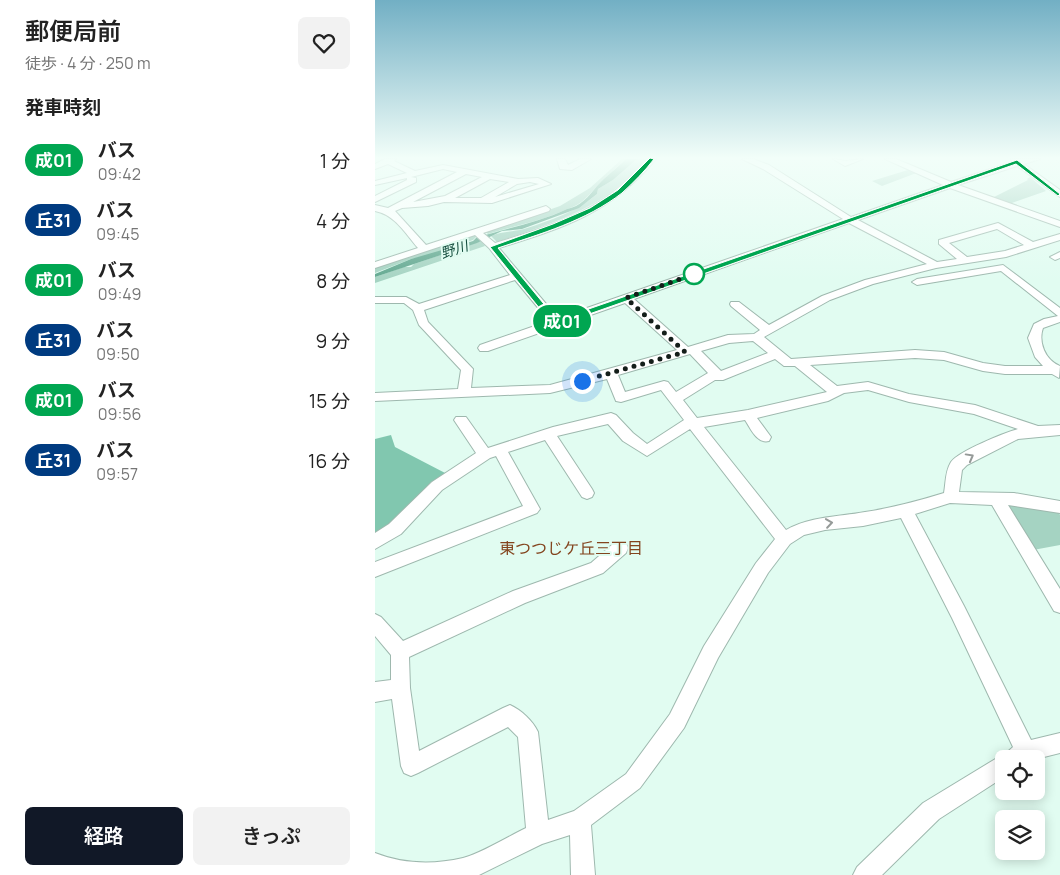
<!DOCTYPE html>
<html lang="ja">
<meta charset="utf-8">
<style>
body{margin:0;font-family:Manrope,"Noto Sans JP",sans-serif;background:#f2f2f2;color:#222;height:100vh;display:flex;flex-direction:column;font-size:19px;white-space:nowrap}
*{box-sizing:border-box;margin:0}
p{font-size:16px;color:#767676}
.icon{flex:none;width:28px;height:28px;fill:none;stroke:currentColor;stroke-width:2;stroke-linecap:round;stroke-linejoin:round}
.map{position:relative;flex:1;overflow:hidden}
.details{display:flex;flex-direction:column;background:#fff;width:375px}
.details>*{flex:none}
.badge{padding:0 10px;border-radius:16px;font-size:18px;line-height:32px}
.controls{position:absolute;left:620px;top:750px;display:grid;gap:10px}
.controls a{display:grid;place-items:center;width:50px;height:50px;border-radius:8px;background:#fff;box-shadow:0 2px 12px #0003;font-size:25px}
.you{position:absolute;width:25px;height:25px;margin:-12px;border:4px solid #fff;border-radius:50%;background:#1a73e8;box-shadow:0 0 0 8px #1a73e833}
.map>.badge{position:absolute;translate:-50% -50%;box-shadow:0 0 0 2px #fff}
h2{padding:0 25px;font-size:19px;line-height:45px}
.round{display:grid;place-items:center;flex:none;width:52px;height:52px;border-radius:8px;background:#f2f2f2}
.overview{display:flex;align-items:center;justify-content:space-between;height:85px;padding:0 25px}
h1{font-size:24px;font-weight:600;line-height:38px}
.button{display:flex;gap:10px;margin-top:auto;padding:10px 25px}
.button a{flex:1;height:58px;border-radius:8px;background:#111827;color:#fff;font-size:20px;font-weight:600;line-height:58px;text-align:center}
.button a+a{background:#f2f2f2;color:#222}
ul{padding:0;list-style:none}
li{display:flex;align-items:center;gap:15px;height:60px;padding:0 25px}
li div{flex:1}
li b{display:block;font-size:19px}
li em{font-style:normal}
li .badge{min-width:55px;font-weight:700;text-align:center}
main{display:flex;flex:1;min-height:0}
.map>svg:first-child{display:block}
.green{fill:#a5d3c2}
.forest{fill:#81c7af}
.water{fill:#61a78f}
.lines{fill:none;stroke-linecap:round;stroke-linejoin:round}
.minor-casing{stroke:#9eb8ae;stroke-width:2}
.minor{fill:#fff;fill-rule:evenodd}
.oneway{stroke:#959a98}
.line{fill:#00a651;stroke:#fff}
.walk{stroke:#141e1a;stroke-width:5;stroke-dasharray:0 9}
.stop-dot{fill:#fff;stroke:#00a651;stroke-width:2.5}
.labels{text-anchor:middle;dominant-baseline:central;stroke-width:4;stroke-linejoin:round;paint-order:stroke}
.far-water-label{font-size:14px;font-style:italic;fill:#114b3b;stroke:#e1fcf1}
.neighbourhood-label{font-size:16px;fill:#83441e;stroke:#e1fcf1}
</style>
<main>
<section class="details">
<div class="overview"><div><h1>郵便局前</h1><p>徒歩 · 4 分 · 250 m</p></div><a class="round"><svg class="icon" aria-label="heart" viewBox="0 0 24 24"><path d="M12 20l-8-8c-3-5 5-10 8-4 3-6 11-1 8 4z"/></svg></a></div>
<h2>発車時刻</h2>
<ul>
<li><span class="badge" style="background:#00a651;color:#fff">成01</span><div><b>バス</b><p>09:42</p></div><em>1 分</em></li>
<li><span class="badge" style="background:#003b80;color:#fff">丘31</span><div><b>バス</b><p>09:45</p></div><em>4 分</em></li>
<li><span class="badge" style="background:#00a651;color:#fff">成01</span><div><b>バス</b><p>09:49</p></div><em>8 分</em></li>
<li><span class="badge" style="background:#003b80;color:#fff">丘31</span><div><b>バス</b><p>09:50</p></div><em>9 分</em></li>
<li><span class="badge" style="background:#00a651;color:#fff">成01</span><div><b>バス</b><p>09:56</p></div><em>15 分</em></li>
<li><span class="badge" style="background:#003b80;color:#fff">丘31</span><div><b>バス</b><p>09:57</p></div><em>16 分</em></li>
</ul>
<div class="button"><a>経路</a><a>きっぷ</a></div>
</section>
<div class="map">
<svg width="685" height="875" viewBox="0 0 685 875">
<rect width="100%" height="100%" fill="#e1fcf1"/>
<!-- green -->
<path class="green" d="M247 159H251C241 168 231 177 222 186 213 196 205 206 192 209 167 221 139 226 113 234L111 232 185 206 215 188Z
M262 159H271C258 172 246 186 231 196 198 218 160 229 122 242L116 236C127 231 138 232 149 229 174 221 203 211 222 194L223 189 238 180Z
M536 169 544 172 507 186 497 181Z
M655 177 671 191 634 204 617 198 653 180 652 179Z
M99 235 101 237 98 240 52 256 36 259 0 273V268Z
M106 241 110 246 0 283V277L29 267H36L39 264Z
M630 501 682 509 685 515V545L658 550Z"/>
<!-- forest -->
<path class="forest" d="M16 435 20 447 72 474 56 482 17 525 0 536V439Z"/>
<!-- water -->
<path class="water" d="M251 159H262L238 180 223 189 222 194 204 208 147 229 127 231 102 243 0 277V274L36 259 98 241 101 238C131 228 163 223 192 209 205 207 214 196 222 186 230 177 242 168 251 159Z"/>
<g class="lines">
<!-- minor casing -->
<g class="minor-casing">
<path id="minor" d="M10 159H21L19 161 40 171 68 165 143 179 163 178 176 184 117 203 69 202 53 206 27 208 20 211 51 245 171 206 175 209 174 211 108 233 120 243C162 230 207 218 242 189 253 180 262 169 272 159H281C236 213 188 228 124 248L183 318 468 219 388 169 367 159H378L394 165 476 217 568 185 510 159H521L576 182 637 162 636 159H665L649 164 685 190V197L642 166 583 185 685 221V227L575 188 483 220 562 262 582 259 564 244V240L623 223 658 242 685 234V240L631 257 561 268 498 284 455 300 389 337 416 359 540 350 569 352 608 363 630 366H668L660 357 653 338 659 324 669 319 683 316 626 271 542 285 537 282 542 279 628 265 685 308V322L668 328C663 342 670 360 685 366L684 378 677 374H630L608 371 569 360 540 358 435 365 462 386 493 382 534 394 600 405 663 426 685 425V435L643 439 592 465 587 470 584 492 639 493 685 501V513L633 505 685 589V613L679 611 617 505 575 503 540 514 589 606 656 740 685 733V753L661 759H629V777L564 819 507 875H478L482 867 548 803 622 758 629 755 638 747 577 618 526 518 488 526 450 530 429 535 415 544 393 573 343 658 309 728 265 788 216 825 220 875H196L195 835 167 844 104 875H0V853C28 864 58 865 88 858 105 854 134 836 151 828L143 737 133 727 43 773 36 776 29 773 26 766 17 699 0 702V682L16 680V655L0 636V614L6 617 28 641 138 591 216 563 239 543 245 541 251 543 253 548 251 553 228 573 150 603 34 657 35 688 44 751 128 708 135 705C146 710 158 721 163 732L173 820 199 811 251 774 295 714 329 646 381 563 400 539 315 429 272 456 248 441 233 424 182 436 217 489 219 493 217 497 212 499 207 497 170 440 133 452 165 509 162 513 0 577V562L148 506 121 456 115 458 67 490 26 534 0 549V533L14 524 57 482 101 453 79 420 81 417H91L113 448 178 427 236 413 241 415 258 433 272 444 309 420 286 390 246 402 241 401 232 379 175 393 0 401V393L83 389 86 370 44 325 38 310 29 303H0V297H31L44 304 135 275 114 248 100 235 0 268V262L43 248C30 233 20 215 0 211V205L13 208 82 172 68 169 36 177 41 178V182L0 202V196L32 180V178L0 185V181L32 173 13 164 0 169V164ZM91 174 107 177 70 196 38 202ZM115 179 134 182 106 198H80ZM155 182 164 184 120 197 142 184ZM474 223 552 264 490 280 447 296 394 325 364 302H356L355 304 356 306 385 330 379 334 353 335 313 347 259 299ZM622 229 649 245 630 251 592 257 574 243ZM140 280 174 321 105 345 103 348 105 351H113L250 303 302 350 175 385 96 388 98 369 53 322 49 310ZM378 341 393 353 346 371 326 351 354 343ZM315 354 333 373 301 392 293 382 289 381 250 392 243 375ZM400 359 409 366H420L452 392 373 410 322 418 308 400 340 380H348ZM493 390 534 402 599 414 643 429C629 433 584 451 576 462 570 472 571 482 569 493 543 501 517 508 490 512 463 517 436 516 411 530L329 427 370 420C376 429 382 444 394 441L396 437 382 418 453 401 469 393Z
M182 159H190L193 165 205 159H216L197 170 185 169Z
M458 159 471 161 488 159 470 166Z
M685 252V258L680 260 675 257Z"/>
</g>
<!-- minor -->
<use href="#minor" class="minor"/>
</g>
<!-- one-way arrows -->
<defs><path id="oneway-chevron" d="M-2-3.5L2.5 0L-2 3.5" fill="none" stroke-width="1.6" stroke-linecap="round" stroke-linejoin="round" transform="scale(1.25)"/></defs>
<g class="oneway">
<use href="#oneway-chevron" transform="translate(595 457) rotate(-29)"/>
<use href="#oneway-chevron" transform="translate(454 523) rotate(-8)"/>
</g>
<!-- sky -->
<linearGradient id="sky" x2="0" y2="1"><stop stop-color="#72afc4"/><stop offset="0.56" stop-color="#f2fef9"/><stop offset="1" stop-color="#f2fef9" stop-opacity="0"/></linearGradient>
<rect width="685" height="282" fill="url(#sky)"/>
<!-- line -->
<path class="line" d="M275 158 279 159C270 171 258 183 247 193 211 221 165 234 123 248L182 320 642 160 685 194 683 196 641 164 183 325H178L115 247 178 224 215 208 243 190Z"/>
<g class="lines">
<!-- walk -->
<path class="walk" d="M207 381 310 352 251 298 325 272 319 274"/>
</g>
<!-- markers -->
<circle class="stop-dot" cx="319" cy="274" r="10"/>
<g class="labels">
<!-- far-water labels -->
<g class="far-water-label">
<text transform="translate(79 249) rotate(-18)">野川</text>
</g>
<!-- neighbourhood labels -->
<g class="neighbourhood-label">
<text x="196" y="548">東つつじケ丘三丁目</text>
</g>
</g>
</svg>
<div class="controls">
<a><svg class="icon" aria-label="locate" viewBox="0 0 24 24"><circle cx="12" cy="12" r="6"/><path d="M12 2v4M12 18v4M2 12h4M18 12h4"/></svg></a>
<a><svg class="icon" aria-label="layers" viewBox="0 0 24 24"><path d="M12 4l9 5-9 5-9-5zM3 14l9 5 9-5"/></svg></a>
</div>
<div class="you" style="left:207px;top:381px"></div>
<b class="badge" style="left:187px;top:321px;background:#00a651;color:#fff">成01</b>
</div>
</main>
